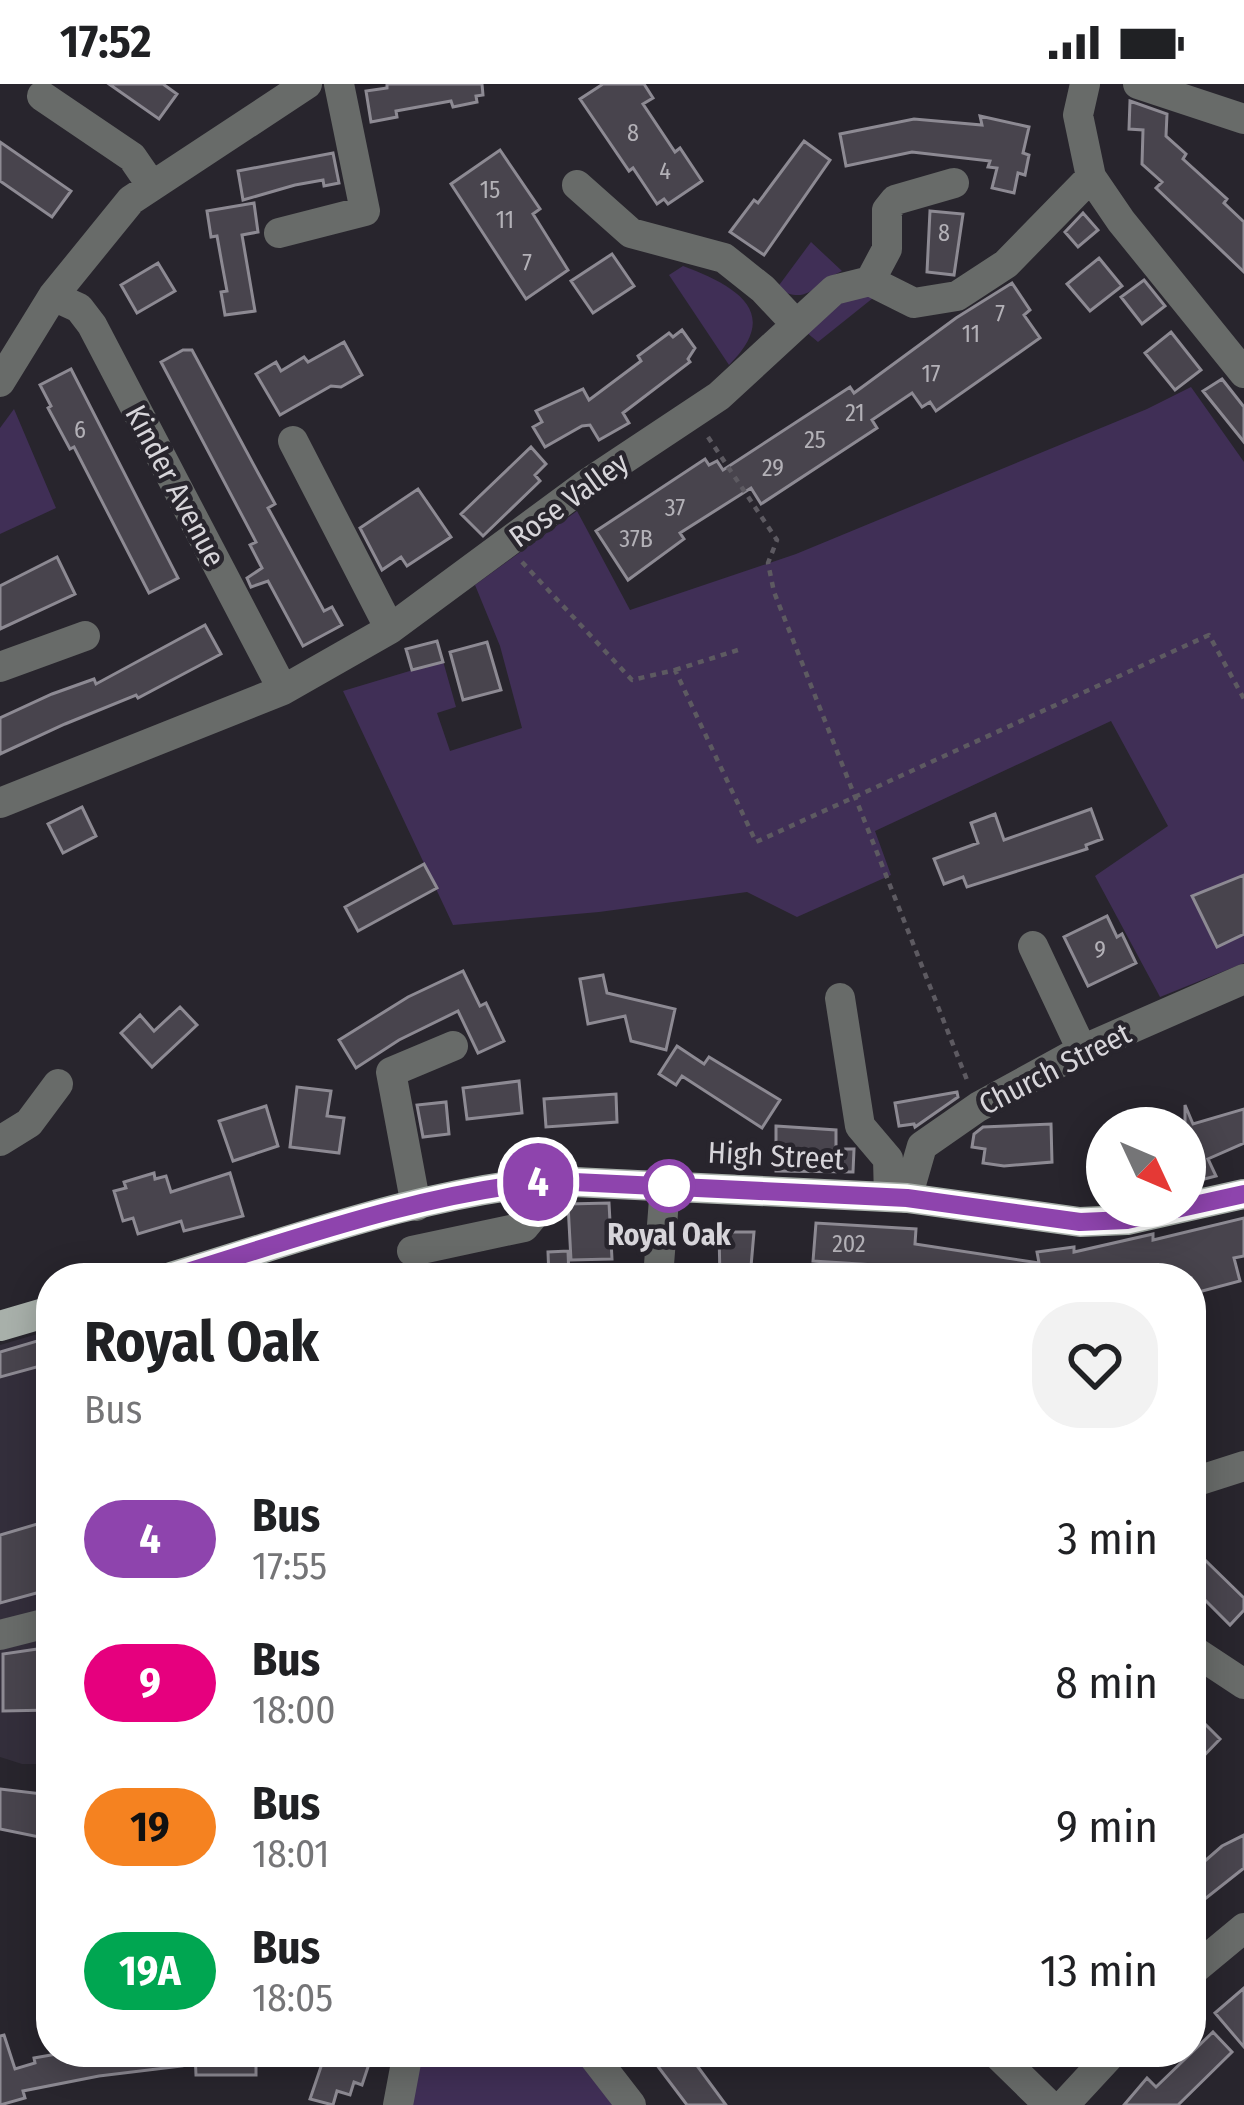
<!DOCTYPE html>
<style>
body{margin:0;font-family:"Fira Sans Condensed",sans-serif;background:#f2f2f2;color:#202124;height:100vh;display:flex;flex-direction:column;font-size:45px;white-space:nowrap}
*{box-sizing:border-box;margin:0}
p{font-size:39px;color:#757577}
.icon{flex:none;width:66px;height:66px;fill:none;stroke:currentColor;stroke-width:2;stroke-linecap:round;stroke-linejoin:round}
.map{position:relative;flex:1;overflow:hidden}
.drawer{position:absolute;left:36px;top:1179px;width:1170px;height:804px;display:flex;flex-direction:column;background:#fff;border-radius:48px;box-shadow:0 6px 30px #0003}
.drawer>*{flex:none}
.badge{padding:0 24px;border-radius:39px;font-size:42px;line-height:78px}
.needle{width:78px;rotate:134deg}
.buttons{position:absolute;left:1086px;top:1023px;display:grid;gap:24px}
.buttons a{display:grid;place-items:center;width:120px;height:120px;border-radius:50%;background:#fff;box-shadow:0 6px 30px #0003;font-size:60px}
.map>.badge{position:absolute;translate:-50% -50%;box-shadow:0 0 0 6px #fff}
.round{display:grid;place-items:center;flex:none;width:126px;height:126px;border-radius:48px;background:#f2f2f2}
.summary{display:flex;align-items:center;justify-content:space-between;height:204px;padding:0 48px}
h1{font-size:57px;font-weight:700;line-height:90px}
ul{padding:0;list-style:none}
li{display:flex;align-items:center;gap:36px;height:144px;padding:0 48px}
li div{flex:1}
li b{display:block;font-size:45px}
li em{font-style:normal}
li .badge{min-width:132px;font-weight:700;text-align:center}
.status{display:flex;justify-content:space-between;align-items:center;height:84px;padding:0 60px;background:#fff;direction:ltr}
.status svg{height:33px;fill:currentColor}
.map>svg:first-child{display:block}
.built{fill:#332e3b}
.green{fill:#402f56}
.building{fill:#48444d;stroke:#8d8a93;stroke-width:3}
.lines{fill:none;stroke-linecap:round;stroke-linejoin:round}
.path{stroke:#5d5a61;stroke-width:4.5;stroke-dasharray:6 6;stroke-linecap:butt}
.minor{stroke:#686b69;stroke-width:30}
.major{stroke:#a8b0aa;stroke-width:30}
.line-casing{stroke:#fff;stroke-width:27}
.line{stroke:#8e44ad;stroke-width:18}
.stop-dot{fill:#fff;stroke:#8e44ad;stroke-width:6}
.labels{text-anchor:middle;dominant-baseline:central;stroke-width:9;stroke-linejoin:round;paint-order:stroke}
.number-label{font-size:24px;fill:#b3b1b7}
.street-label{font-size:30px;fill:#d7d5da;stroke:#28252d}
.stop-label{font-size:30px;font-weight:bold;fill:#d7d5da;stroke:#28252d}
</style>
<div class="status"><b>17:52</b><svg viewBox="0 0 49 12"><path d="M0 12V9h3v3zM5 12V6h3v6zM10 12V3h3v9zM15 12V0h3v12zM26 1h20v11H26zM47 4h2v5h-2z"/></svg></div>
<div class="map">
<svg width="1244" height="2021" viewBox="0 0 1244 2021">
<rect width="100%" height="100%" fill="#28252d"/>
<!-- built -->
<path class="built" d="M51 1246V1680H22L0 1673V1261Z"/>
<!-- green -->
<path class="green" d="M811 158 842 187C815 199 808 223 777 204Z
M683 182C733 201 784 227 729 281L669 191Z
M862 210 873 214 818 258 806 248 842 213Z
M1191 303 1244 378V879L1160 913 1095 792 1168 742 1111 637 875 747 891 791 797 833 747 808 599 828 453 841 343 607 443 577 456 623 437 629 450 667 522 644 500 562 475 501 577 427 630 526 796 470 1147 325Z
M14 325 56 424 0 450V344Z
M425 1968H574L613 2021H407Z"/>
<!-- building -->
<path class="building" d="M109 0H163L177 10 159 35Z
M387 0H482L483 11 476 12 477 18 453 23 451 17 396 27 397 33 371 38 366 7 387 4Z
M603 0H644L653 14 643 20 675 68 680 64 702 97 668 120 664 115 657 120 633 84 629 87 580 15Z
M1130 17 1167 30 1166 52 1186 70 1183 75 1227 115 1224 119 1244 138V188L1156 104 1162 98 1142 80 1143 46 1129 45Z
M980 32 1029 43 1023 69 1029 71 1025 91 1018 89 1014 109 992 104 997 84 988 83 990 77 912 68 846 82 840 50 914 35 982 41Z
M804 57 830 76 764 171 730 148 754 116 758 119Z
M0 58 71 107 52 133 0 97Z
M500 66 540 125 533 130 568 186 526 215 451 100Z
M333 69 339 99 324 102 323 96 295 101 243 116 238 87Z
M254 119 258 148 242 151 255 227 225 231 221 208 227 207 222 180 217 152 211 153 207 127Z
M930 127 963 130 954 191 927 188Z
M1083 129 1098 146 1078 163 1065 148Z
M612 170 634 202 593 229 571 197Z
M1099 174 1122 202 1090 227 1067 200Z
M158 179 175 207 137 229 121 201Z
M1144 196 1165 222 1142 240 1121 213Z
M1012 199 1030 226 1024 231 1040 254 936 327 930 318 922 323 912 309 872 336 877 344 761 420 751 404 680 449 684 455 628 496 596 447 705 375 709 381 717 377 723 386 850 303 854 309 956 234Z
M682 246 695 264 688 275 690 278 623 329 629 339 599 356 590 341 582 342 545 363 533 343 542 338 536 327 583 305 589 316 641 277 638 272 669 249 673 253Z
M1171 248 1201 286 1175 306 1145 269Z
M344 258 362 291 341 303 331 302 280 331 256 290 276 278 281 287 304 273 308 278Z
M183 266H192L257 387 275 420 268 424 324 527 332 523 342 541 303 562 268 497 251 503 247 494 262 484 250 461 256 458 161 278Z
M71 285 178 494 149 509 74 363 70 365 48 324 51 322 40 301Z
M1222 295 1244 323V358L1203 307Z
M531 363 546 380 535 391 540 397 483 452 461 430Z
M418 405 451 453 407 482 401 473 382 486 360 444Z
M57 473 75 510 0 545V502Z
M205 541 221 570 138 614 136 611 65 640 0 670V634L52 610 94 595 96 600Z
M437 557 443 578 412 586 406 565Z
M487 558 501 606 463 616 450 568Z
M82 723 96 752 63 769 48 740Z
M1091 725 1102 755 1086 761 1087 765 967 803 963 793 944 800 934 775 978 759 971 739 995 730 1004 756Z
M424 780 437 804 358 847 345 823Z
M1244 791V850L1217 863 1192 812Z
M1107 832 1117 853 1122 850 1136 879 1088 902 1064 853Z
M463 887 480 922 486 919 504 957 478 969 458 927 399 956 356 984 339 956 408 913Z
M603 891 607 909 675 925 666 966 631 957 625 932 588 940 580 895Z
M180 923 197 941 152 983 121 949 140 931 154 947Z
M677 962 704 980 709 973 780 1016 762 1044 682 992 676 1001 659 990Z
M519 997 522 1029 467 1035 463 1004Z
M297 1003 331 1007 327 1032 344 1034 339 1069 290 1063Z
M957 1008 958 1013 915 1043 914 1040 899 1042 895 1019Z
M616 1010 617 1038 546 1043 544 1015Z
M446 1018 449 1050 423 1053 417 1021Z
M1185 1021 1193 1040 1244 1025V1059L1208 1075 1216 1092 1185 1100Z
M266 1022 278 1062 233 1077 219 1037Z
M1051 1040 1052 1078 1004 1082 983 1079 985 1065 972 1063 974 1050 983 1043Z
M776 1042 836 1046V1065H854L853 1088 776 1087Z
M154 1089 155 1095 166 1092 171 1108 230 1089 243 1132 184 1147 181 1137 138 1150 133 1134 123 1137 114 1107 126 1104 124 1098Z
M609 1119 612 1175 571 1176 568 1120Z
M1244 1134V1172L1234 1174 1240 1197 1191 1210V1194H1174L1172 1185 1120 1194H949L951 1186 813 1177 816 1139 916 1145 915 1160 1039 1179 1037 1168 1074 1163V1168L1153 1150V1156Z
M719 1148H754L750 1194H720Z
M568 1167 569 1194H549L548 1168Z
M37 1257 44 1281 0 1293V1268Z
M51 1436V1505L0 1519V1451Z
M1205 1476 1244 1514V1526L1230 1541 1191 1502V1490Z
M51 1563V1626L3 1627V1570Z
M1191 1626 1220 1655 1191 1685Z
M0 1705 51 1711 44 1754 0 1745Z
M1244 1751V1784L1191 1826V1789L1222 1762Z
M1244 1904V1963L1215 1929Z
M1213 1948 1232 1968 1178 2021H1124L1147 1994 1156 2003Z
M4 1951 15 1985 35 1979 34 1974 68 1968H182V1982L99 1992 23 2007 25 2014 0 2021V1952Z
M195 1968H256V1991H196Z
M326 1968H373L362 2001 354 1998 350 2011 337 2007 333 2021 310 2015Z
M647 1968H687L726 2021H687Z"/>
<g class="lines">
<!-- path -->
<path class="path" d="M708 353 777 456 768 479 774 508 967 996
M522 478 632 596 675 586 756 758 1209 551 1244 615
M675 586 741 565"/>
<!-- minor -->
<path class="minor" d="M1085 0 1078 31 1091 93 1121 137 1244 289
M1138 0 1244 35
M42 12 132 73 152 102
M577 101 631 149 724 174 763 205 795 239
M279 149 365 127 339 0
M870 197 887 165V126L895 116 954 99
M53 212 79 224 92 241 283 606
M0 298 53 212 131 116 307 0
M293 357 390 545
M0 583 85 552
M0 719 283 606 390 545 585 401 719 312 834 206 870 197 914 219 957 212 1006 180 1091 93
M1033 862 1082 966
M840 914 860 1042 888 1075 889 1113
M0 1057 29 1039 58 1000
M907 1114 922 1062 978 1023 1082 966 1244 895
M416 1122 391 988 453 962
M412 1167 524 1143 533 1132V1099
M658 1194 665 1102
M1191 1399 1244 1382
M0 1551 51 1538
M1191 1565 1244 1600
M1191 1888 1244 1844
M590 1968 631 2021
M995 1968 1049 2021
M398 2021 408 1968
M1064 2021 1113 1968"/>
<!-- major -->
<path class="major" d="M168 1194C291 1157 425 1107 553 1097L907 1114 1080 1138 1127 1136 1244 1110
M0 1242 51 1227"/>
</g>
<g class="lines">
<!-- line casing -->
<g class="line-casing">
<path id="line" d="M168 1194C289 1157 427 1107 553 1097L907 1114 1080 1138 1127 1136 1244 1110"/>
</g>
<!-- line -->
<use href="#line" class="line"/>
</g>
<!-- markers -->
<circle class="stop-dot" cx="669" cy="1102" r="24"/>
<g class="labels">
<!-- number labels -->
<g class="number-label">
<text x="633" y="49">8</text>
<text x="665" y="87">4</text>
<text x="490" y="106">15</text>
<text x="505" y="136">11</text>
<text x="944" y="149">8</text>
<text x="527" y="179">7</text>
<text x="1000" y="230">7</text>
<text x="971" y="250">11</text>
<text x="931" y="290">17</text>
<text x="855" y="329">21</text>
<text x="80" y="346">6</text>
<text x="815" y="356">25</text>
<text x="773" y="384">29</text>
<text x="675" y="424">37</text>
<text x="636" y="455">37B</text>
<text x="1100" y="866">9</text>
<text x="849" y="1160">202</text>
</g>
<!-- street labels -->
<g class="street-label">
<text transform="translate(175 402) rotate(62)">Kinder Avenue</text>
<text transform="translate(569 416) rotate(-36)">Rose Valley</text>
<text transform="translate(1055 985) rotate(-27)">Church Street</text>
<text transform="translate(776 1072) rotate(3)">High Street</text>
</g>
<!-- stop labels -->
<g class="stop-label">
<text x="669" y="1151">Royal Oak</text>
</g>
</g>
</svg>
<div class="buttons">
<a><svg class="needle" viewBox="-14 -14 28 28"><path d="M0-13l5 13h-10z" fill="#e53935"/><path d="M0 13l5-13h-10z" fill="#757577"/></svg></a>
</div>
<b class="badge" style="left:538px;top:1098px;background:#8e44ad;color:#fff">4</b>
<section class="drawer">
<div class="summary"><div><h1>Royal Oak</h1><p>Bus</p></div><a class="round"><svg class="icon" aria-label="heart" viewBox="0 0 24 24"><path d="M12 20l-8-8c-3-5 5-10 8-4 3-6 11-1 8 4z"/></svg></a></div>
<ul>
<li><span class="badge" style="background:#8e44ad;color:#fff">4</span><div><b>Bus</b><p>17:55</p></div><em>3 min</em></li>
<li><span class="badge" style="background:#e6007e;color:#fff">9</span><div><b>Bus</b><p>18:00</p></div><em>8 min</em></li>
<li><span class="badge" style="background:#f58220;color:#111">19</span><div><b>Bus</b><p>18:01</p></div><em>9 min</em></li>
<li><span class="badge" style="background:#00a651;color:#fff">19A</span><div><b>Bus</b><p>18:05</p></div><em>13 min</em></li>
</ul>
</section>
</div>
